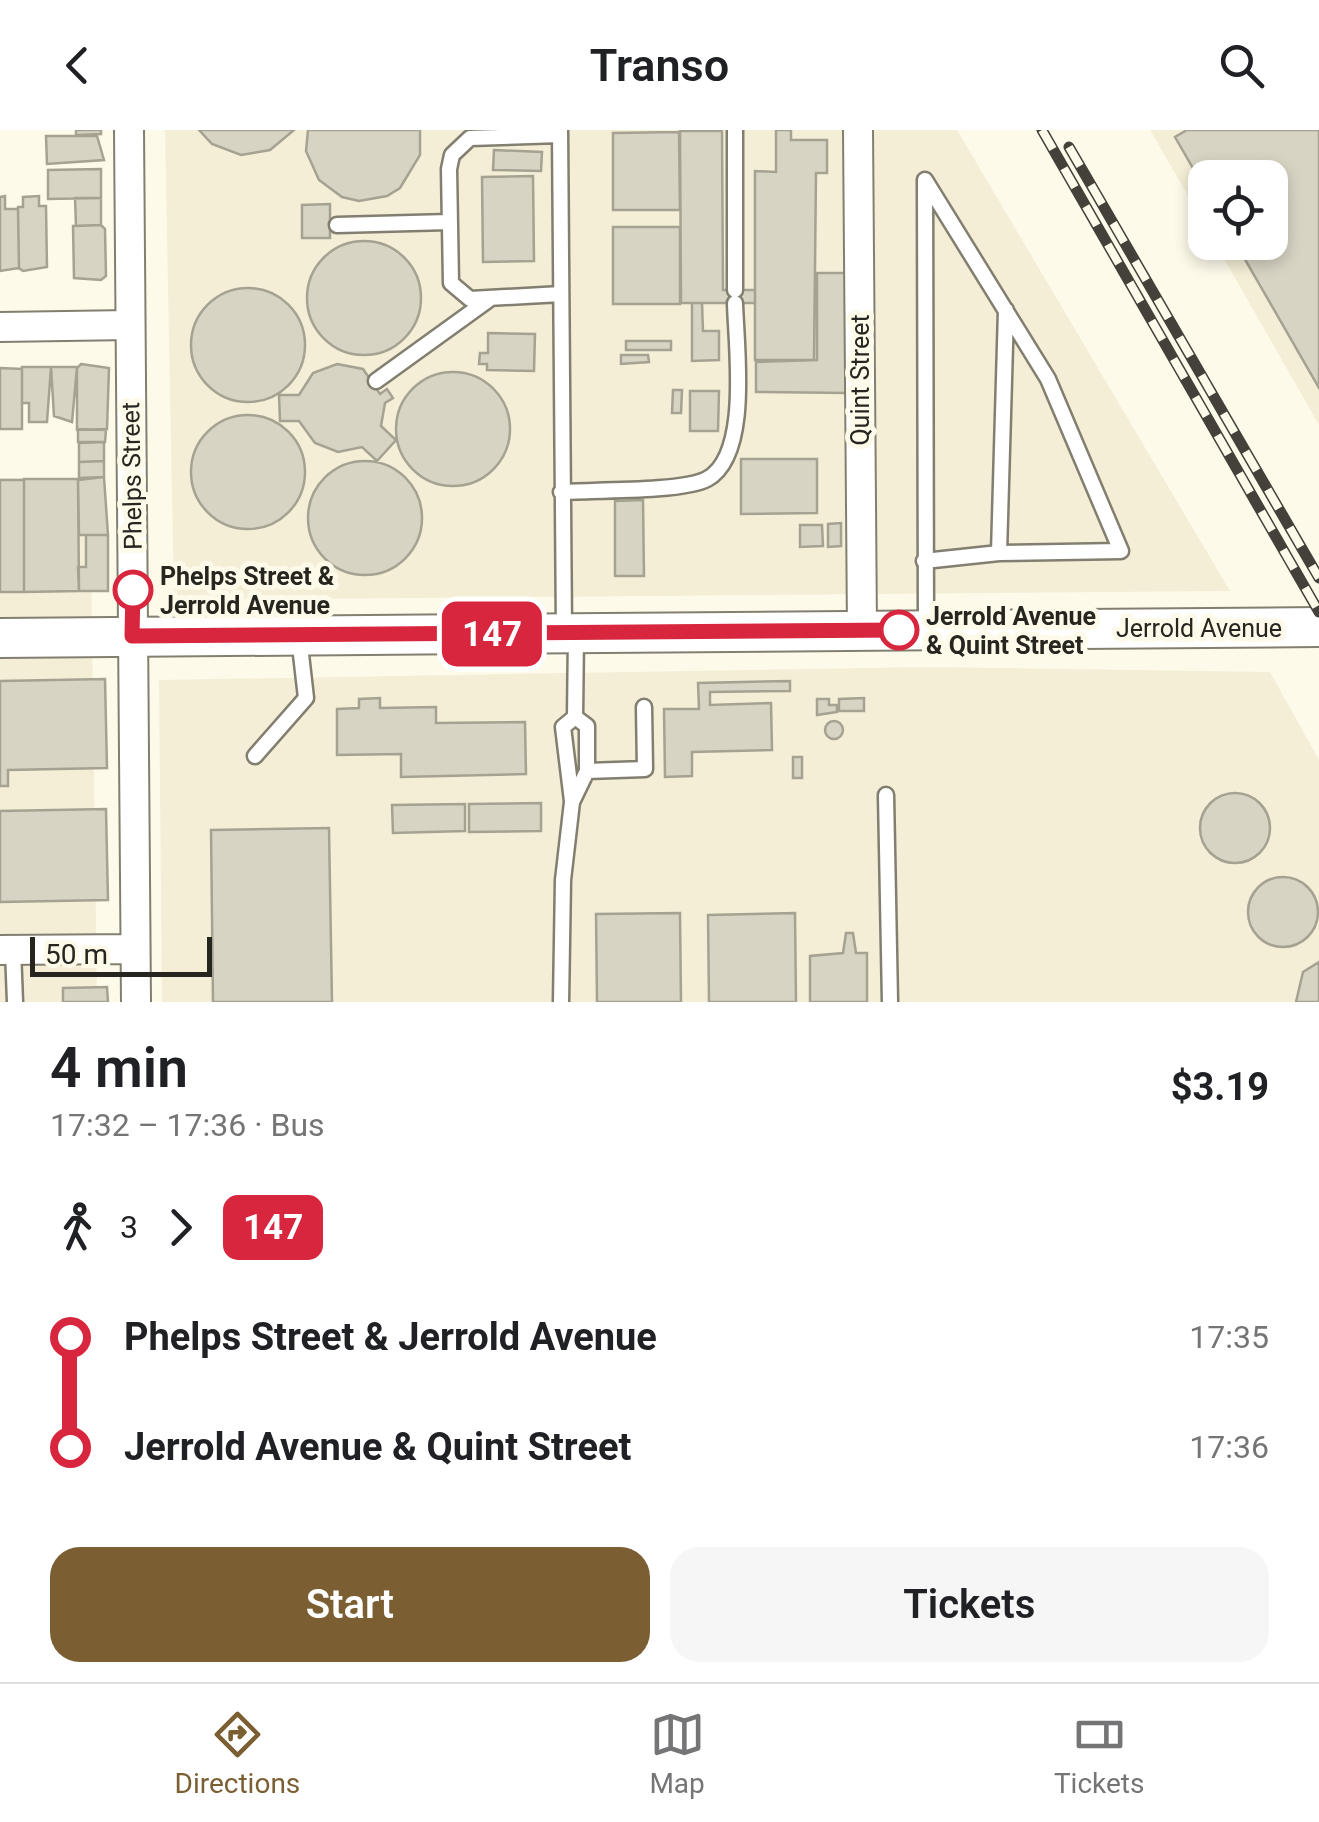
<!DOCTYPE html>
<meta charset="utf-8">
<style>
body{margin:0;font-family:Roboto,sans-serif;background:#f6f6f6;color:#202124;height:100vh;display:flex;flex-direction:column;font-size:38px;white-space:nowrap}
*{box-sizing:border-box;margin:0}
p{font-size:32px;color:#757577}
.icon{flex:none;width:55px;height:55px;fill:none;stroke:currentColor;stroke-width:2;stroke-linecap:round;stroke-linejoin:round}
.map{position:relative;height:872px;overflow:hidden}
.drawer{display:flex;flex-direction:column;background:#fff;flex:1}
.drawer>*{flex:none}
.badge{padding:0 20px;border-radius:15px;font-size:35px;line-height:65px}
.tools{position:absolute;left:1188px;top:30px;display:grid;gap:20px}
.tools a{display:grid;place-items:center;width:100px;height:100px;border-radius:20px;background:#fff;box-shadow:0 5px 15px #0003;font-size:50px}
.scale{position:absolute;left:30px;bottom:25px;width:182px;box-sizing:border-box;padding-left:10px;border:5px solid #26251f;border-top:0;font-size:28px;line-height:35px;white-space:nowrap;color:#26251f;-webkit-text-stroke:8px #fefaea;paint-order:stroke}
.map>.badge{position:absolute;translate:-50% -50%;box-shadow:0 0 0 5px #fff}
.legs{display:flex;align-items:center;gap:15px;height:110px;padding:0 50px;font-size:32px}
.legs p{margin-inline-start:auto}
.summary{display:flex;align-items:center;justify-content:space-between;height:170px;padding:0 50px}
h1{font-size:55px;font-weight:600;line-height:75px}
.button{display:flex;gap:20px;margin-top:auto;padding:20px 50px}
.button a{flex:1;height:115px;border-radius:30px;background:#7b5f32;color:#fff;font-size:40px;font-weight:600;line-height:115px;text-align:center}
.button a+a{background:#f6f6f6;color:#202124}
ul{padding:0 50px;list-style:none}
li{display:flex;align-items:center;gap:35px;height:110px;font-size:38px}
li i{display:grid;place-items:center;width:15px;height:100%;margin:0 12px;background:currentColor}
li i::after{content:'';width:25px;height:25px;margin:-12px;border:8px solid;border-radius:50%;background:#fff}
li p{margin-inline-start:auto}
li:first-child i{background:linear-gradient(#0000 50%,currentColor 0)}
li:last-child i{background:linear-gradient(currentColor 50%,#0000 0)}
header{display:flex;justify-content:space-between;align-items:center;height:130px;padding:0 50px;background:#fff;font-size:45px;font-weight:600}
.tabs{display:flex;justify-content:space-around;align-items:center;height:140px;border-top:2px solid #e0e0e0;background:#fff;font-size:28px;color:#757577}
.tabs a{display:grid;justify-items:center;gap:5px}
.tabs .selected{color:#7b5f32}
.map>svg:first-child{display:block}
.built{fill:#f4eed6}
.building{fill:#d8d4c4;stroke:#a5a292;stroke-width:2.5}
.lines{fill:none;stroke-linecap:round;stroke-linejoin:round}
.lane-casing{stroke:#837f70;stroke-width:19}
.street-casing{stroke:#837f70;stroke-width:32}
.secondary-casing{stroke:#837f70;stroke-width:42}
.lane{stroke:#fff;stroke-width:14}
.street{stroke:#fff;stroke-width:28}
.secondary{stroke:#fff;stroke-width:38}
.rail-casing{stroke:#43413a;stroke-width:11}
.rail{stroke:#fefaea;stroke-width:8;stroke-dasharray:22;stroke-linecap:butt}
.line-1-casing{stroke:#fff;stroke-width:22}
.line-1{stroke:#d7263d;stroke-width:15}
.stop-1-dot{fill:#fff;stroke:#d7263d;stroke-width:5}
.labels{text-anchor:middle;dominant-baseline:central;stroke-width:10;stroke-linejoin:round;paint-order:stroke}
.street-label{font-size:25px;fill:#26251f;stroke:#fefaea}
.stop-label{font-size:25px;font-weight:bold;fill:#26251f;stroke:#fefaea;text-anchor:start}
</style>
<header><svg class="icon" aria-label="back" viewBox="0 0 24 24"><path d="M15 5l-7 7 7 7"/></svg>Transo<svg class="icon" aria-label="search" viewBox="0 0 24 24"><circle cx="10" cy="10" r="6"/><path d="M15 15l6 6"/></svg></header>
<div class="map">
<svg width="1319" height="872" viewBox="0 0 1319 872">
<rect width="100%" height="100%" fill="#fefaea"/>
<!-- built -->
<path class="built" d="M165 0H957L1230 461 174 470Z
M1150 0H1319V295L1215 113 1270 112V48H1205V95Z
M0 348H90L97 872H0Z
M926 537 1270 542 1319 630V872H162L159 550Z"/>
<!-- building -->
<path class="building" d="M76 0H101V4L76 5Z
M199 0H294L270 20 241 25 212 14Z
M308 0H420V25L400 58 387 66 359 71 342 67 319 50 306 21Z
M776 0H791V10H827V43H816L814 230H755V41L776 42Z
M1187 0H1319V258L1235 112H1270V48H1205V59L1175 7Z
M680 1H722L723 160H755V173H681Z
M679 2 680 80H613V3Z
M46 6H97L104 30 47 34Z
M494 20 542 22 541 41 493 40Z
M101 39V68L48 69V40Z
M533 46 534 131 483 132 482 47Z
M5 66V79H18L19 138 0 141V67Z
M39 66V76H46L47 137 23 141 19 138 18 77H23V67Z
M75 68H101V95L76 96Z
M330 74V108H302V75Z
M101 95 105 99 106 146 101 150 74 148 73 96Z
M613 97H680V174H613Z
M307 168a57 57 0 1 1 114 0a57 57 0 1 1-114 0Z
M817 143H846V263L756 262V232L817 230Z
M191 215a57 57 0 1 1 114 0a57 57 0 1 1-114 0Z
M692 173H702L703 201H719V230L692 231Z
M488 203 535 204 534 241 487 240V234H479L480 223H488Z
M626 211H671V220H626Z
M621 225H648L649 232 621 234Z
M81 234 109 238 107 299 77 300V238Z
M337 234 363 239 380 264 387 259 393 268 385 273 381 296 396 310 377 331 362 317 338 322 315 313 299 291H280L279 265H299L313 243Z
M22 237H51L47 292H29V273H22Z
M51 237H77L72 292 54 286Z
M0 238 22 239V299H0Z
M396 299a57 57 0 1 1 114 0a57 57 0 1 1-114 0Z
M673 260H682L681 283H672Z
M690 261H719L718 301H690Z
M191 342a57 57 0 1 1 114 0a57 57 0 1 1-114 0Z
M78 299 106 300 105 312H78Z
M104 312V331L79 332V313Z
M741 329H817V383L741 384Z
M308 388a57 57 0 1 1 114 0a57 57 0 1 1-114 0Z
M104 331V347L79 348V332Z
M104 347 108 405H79L78 350Z
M24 349H78L79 461 24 462Z
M0 350H24V462H0Z
M643 370 644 446H615V371Z
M841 393V416L828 417V394Z
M800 395H822L823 416 800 417Z
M86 405H108V461H79L78 437H86Z
M105 549 107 638 8 640V656H0V551Z
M790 551V561L710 562V575L771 573 772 620 692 622V646L665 647 664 579H699L698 553Z
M380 568V578L436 577V593L525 592 526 644 401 647V624L337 625V579L359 578V569Z
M864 568V581H839V569Z
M817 569H829V575H837V582L817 585Z
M825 600a9 9 0 1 1 18 0a9 9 0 1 1-18 0Z
M793 627H802V648H793Z
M1200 698a35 35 0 1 1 70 0a35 35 0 1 1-70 0Z
M541 673V701L469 702V674Z
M465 674V701L393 703 392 675Z
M106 679 108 770 0 772V681Z
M329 698 332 872H213L211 700Z
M1248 782a35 35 0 1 1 70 0a35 35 0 1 1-70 0Z
M680 783 681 872H597L596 784Z
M795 783 796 872H709L708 785Z
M846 803H853L856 823H867V872H810V826L843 823Z
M1319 832V872H1296L1303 842Z
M107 857 108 872H63V858Z"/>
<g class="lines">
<!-- lane casing -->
<g class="lane-casing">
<path id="lane" d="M560 0 564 502
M735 0V160
M560 5 470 8 452 25 449 39 451 153 470 169 561 164
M925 51 926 499
M337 95 449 92
M376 251 491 168
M561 362C592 360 683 362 707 349 751 325 736 217 735 173
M999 423 1006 180
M924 431 999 423 1121 421 1048 249 925 50
M255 626 306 568 299 507
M587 641 645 639 644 577
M886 665 890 872
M572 671 563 597 575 587 576 505
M13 820 15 872
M561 872 563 750 572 672 587 641V596L575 587"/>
</g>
<!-- street casing -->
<g class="street-casing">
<path id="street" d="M129 0 136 872
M858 0 862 500
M0 197 130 195
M0 820 135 819"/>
</g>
<!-- secondary casing -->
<g class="secondary-casing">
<path id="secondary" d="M0 508 1319 497"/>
</g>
<!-- lane -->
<use href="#lane" class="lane"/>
<!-- street -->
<use href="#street" class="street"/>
<!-- secondary -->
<use href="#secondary" class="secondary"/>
<!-- rail casing -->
<g class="rail-casing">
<path id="rail" d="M1042 0 1319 482
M1069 17 1319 448"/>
</g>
<!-- rail -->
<use href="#rail" class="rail"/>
</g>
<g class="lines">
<!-- line-1 casing -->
<g class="line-1-casing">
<path id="line-1" d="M133 460 132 506 899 500"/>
</g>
<!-- line-1 -->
<use href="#line-1" class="line-1"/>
</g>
<!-- markers -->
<g class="stop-1-dot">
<circle cx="133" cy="460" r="18"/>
<circle cx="899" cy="500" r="18"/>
</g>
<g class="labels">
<!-- street labels -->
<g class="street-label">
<text transform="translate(860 250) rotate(-90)">Quint Street</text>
<text transform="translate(132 346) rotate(-91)">Phelps Street</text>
<text x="1199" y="498">Jerrold Avenue</text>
</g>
<!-- stop labels -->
<g class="stop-label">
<text x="160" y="446">Phelps Street &amp;<tspan x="160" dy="29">Jerrold Avenue</tspan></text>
<text x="926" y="486">Jerrold Avenue<tspan x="926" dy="29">&amp; Quint Street</tspan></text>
</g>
</g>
</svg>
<div class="tools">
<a><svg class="icon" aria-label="locate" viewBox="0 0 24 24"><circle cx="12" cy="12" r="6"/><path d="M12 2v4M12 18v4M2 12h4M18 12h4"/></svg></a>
</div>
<div class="scale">50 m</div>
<b class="badge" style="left:492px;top:504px;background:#d7263d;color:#fff">147</b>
</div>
<section class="drawer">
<div class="summary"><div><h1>4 min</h1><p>17:32 – 17:36 · Bus</p></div><b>$3.19</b></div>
<div class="legs"><svg class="icon" aria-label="walk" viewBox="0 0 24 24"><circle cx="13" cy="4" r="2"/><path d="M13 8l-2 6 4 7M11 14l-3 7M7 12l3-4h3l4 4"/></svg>3<svg class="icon" aria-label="forward" viewBox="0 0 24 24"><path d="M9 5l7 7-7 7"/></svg><b class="badge" style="background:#d7263d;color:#fff">147</b></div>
<ul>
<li><i style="color:#d7263d"></i><b>Phelps Street &amp; Jerrold Avenue</b><p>17:35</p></li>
<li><i style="color:#d7263d"></i><b>Jerrold Avenue &amp; Quint Street</b><p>17:36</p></li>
</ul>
<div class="button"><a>Start</a><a>Tickets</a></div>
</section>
<nav class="tabs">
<a class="selected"><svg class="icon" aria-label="directions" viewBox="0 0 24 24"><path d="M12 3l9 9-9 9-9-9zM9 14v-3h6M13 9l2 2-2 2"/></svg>Directions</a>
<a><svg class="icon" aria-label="map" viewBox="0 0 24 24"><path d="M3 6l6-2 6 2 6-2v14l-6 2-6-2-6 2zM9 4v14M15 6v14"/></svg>Map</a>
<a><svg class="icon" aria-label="tickets" viewBox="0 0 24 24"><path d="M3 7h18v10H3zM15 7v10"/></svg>Tickets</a>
</nav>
